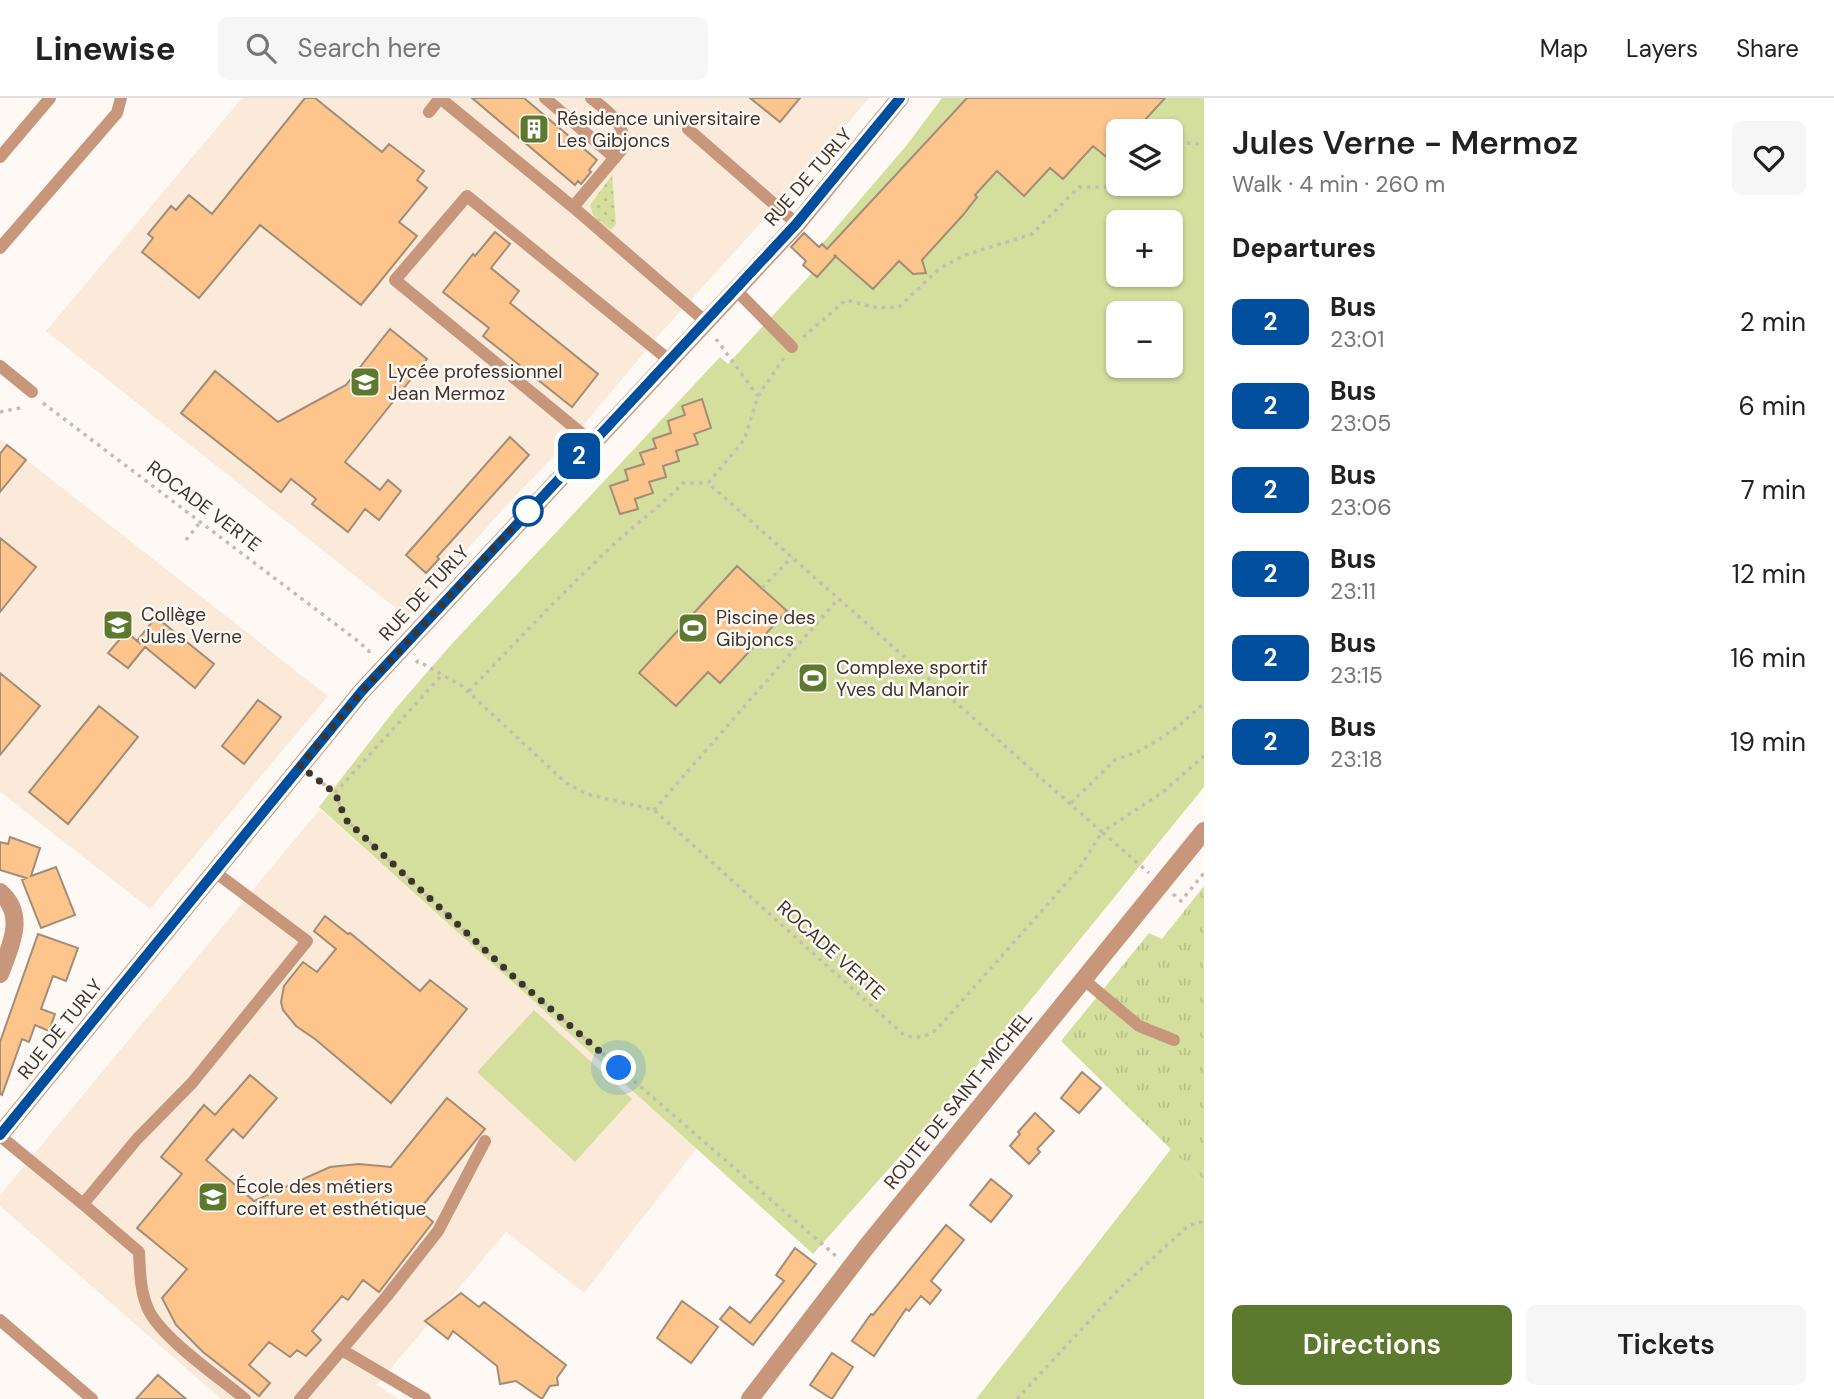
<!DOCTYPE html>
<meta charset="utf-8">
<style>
body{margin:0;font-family:"DM Sans",sans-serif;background:#f6f6f6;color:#222;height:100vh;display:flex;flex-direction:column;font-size:26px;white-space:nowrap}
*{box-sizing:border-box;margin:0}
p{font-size:23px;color:#767676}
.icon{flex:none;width:38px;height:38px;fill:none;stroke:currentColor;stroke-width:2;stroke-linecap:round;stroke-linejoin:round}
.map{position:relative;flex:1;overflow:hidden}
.panel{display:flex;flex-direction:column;background:#fff;width:630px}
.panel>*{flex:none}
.badge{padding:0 14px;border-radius:10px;font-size:24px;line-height:46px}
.buttons{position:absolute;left:1106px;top:21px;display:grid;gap:14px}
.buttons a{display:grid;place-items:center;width:77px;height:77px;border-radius:10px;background:#fff;box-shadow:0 2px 5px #0004;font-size:35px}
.you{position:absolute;width:35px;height:35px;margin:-18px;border:5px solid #fff;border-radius:50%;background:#1a73e8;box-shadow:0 0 0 10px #1a73e833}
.map>.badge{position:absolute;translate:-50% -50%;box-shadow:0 0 0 4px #fff}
h2{padding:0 28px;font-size:26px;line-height:63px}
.round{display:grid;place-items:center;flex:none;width:74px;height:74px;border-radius:10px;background:#f6f6f6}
.head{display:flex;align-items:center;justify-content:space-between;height:119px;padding:0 28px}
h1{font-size:33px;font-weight:600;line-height:52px}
.button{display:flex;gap:14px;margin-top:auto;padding:14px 28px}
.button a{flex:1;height:80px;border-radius:10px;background:#5d792e;color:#fff;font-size:28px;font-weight:600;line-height:80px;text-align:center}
.button a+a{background:#f6f6f6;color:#222}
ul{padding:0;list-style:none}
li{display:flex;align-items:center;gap:21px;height:84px;padding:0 28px}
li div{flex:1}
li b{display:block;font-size:26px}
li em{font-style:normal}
li .badge{min-width:77px;font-weight:700;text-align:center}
header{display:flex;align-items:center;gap:42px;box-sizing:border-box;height:98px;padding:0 35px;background:#fff;border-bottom:2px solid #e0e0e0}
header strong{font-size:33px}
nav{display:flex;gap:38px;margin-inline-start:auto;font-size:24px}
.search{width:490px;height:63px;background:#f6f6f6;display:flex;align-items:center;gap:18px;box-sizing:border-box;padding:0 24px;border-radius:10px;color:#767676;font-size:26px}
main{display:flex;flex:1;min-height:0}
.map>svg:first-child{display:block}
.built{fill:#fbead9}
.grass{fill:url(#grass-dots)}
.park{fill:url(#park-tufts)}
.pitch{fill:#d4df9e;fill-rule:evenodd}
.building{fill:#fdc58b;stroke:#a28d78;stroke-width:2}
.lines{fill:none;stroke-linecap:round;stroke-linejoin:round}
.path{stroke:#c3bdb7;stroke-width:3.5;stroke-dasharray:3.5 5;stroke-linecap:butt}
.service{stroke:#c7967b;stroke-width:12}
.minor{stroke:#c7967b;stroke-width:18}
.tertiary{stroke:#c7967b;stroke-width:18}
.line-casing{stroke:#fff;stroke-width:16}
.line{stroke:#004f9f;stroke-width:10}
.walk{stroke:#3d342b;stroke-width:7;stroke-dasharray:0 12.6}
.stop-dot{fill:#fff;stroke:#004f9f;stroke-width:3.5}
.labels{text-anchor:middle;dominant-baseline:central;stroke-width:5;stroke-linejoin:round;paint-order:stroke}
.poi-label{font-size:19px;fill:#3d342b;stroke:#fef9f5;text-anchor:start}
.street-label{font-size:19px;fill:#3d342b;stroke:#fef9f5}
</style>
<header>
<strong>Linewise</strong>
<div class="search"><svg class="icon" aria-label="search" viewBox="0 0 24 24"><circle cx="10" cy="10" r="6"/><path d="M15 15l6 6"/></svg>Search here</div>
<nav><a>Map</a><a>Layers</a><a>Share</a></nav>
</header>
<main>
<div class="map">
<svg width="1204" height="1301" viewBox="0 0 1204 1301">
<defs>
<pattern id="grass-dots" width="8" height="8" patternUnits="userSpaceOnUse" patternTransform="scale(1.75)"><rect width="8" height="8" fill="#d4df9e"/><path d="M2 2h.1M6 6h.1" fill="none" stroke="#b7c088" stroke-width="1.8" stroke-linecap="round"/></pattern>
<pattern id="park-tufts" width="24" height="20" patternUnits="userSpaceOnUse" patternTransform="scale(1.75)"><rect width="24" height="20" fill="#d4df9e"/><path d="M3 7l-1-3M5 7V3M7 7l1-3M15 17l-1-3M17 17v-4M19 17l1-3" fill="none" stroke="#b7c088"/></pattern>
</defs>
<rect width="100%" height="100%" fill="#fef9f5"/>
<!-- built -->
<path class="built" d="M242 0H869L796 86 659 237 580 331 503 411 407 519 46 233Z
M0 341 328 598 150 811 0 694Z
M320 711 697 1050 584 1195 506 1134 377 1287 398 1301H221L0 1108V1097Z"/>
<!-- grass -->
<path class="grass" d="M612 77 616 126 611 132 594 119 590 107Z"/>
<!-- park -->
<path class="park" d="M1204 788V1084L1061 943 1149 835 1162 841Z"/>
<!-- pitch -->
<path class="pitch" d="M942 0H1204V689L942 1011 813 1156 319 709 397 609 449 549 720 259 728 266 812 175 817 179 835 159 822 146 906 48ZM1118 33H1171V86H1118ZM1118 124H1171V177H1118ZM1118 215H1171V268H1118Z
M534 912 632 1001 575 1064 477 974Z
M1171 1051 1204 1084V1301H976Z"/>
<!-- building -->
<path class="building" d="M305 0H315L382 54 389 46 424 73 417 82 427 90 399 124 417 138 361 207 260 127 199 200 142 154 153 140 148 136 171 108 176 112 189 97 212 116Z
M472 0H524L597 62 589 72 591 74 581 86 578 83 575 87Z
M750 0H800L780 24Z
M967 0H1165L1135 33H1118V51L1109 61 1093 48 1063 81 1050 70 1024 98 997 73 975 97 977 99 963 117 922 162 926 175 913 176 899 163 873 191 834 157 836 158 817 179 803 167 806 163 791 149 804 135 819 149 822 146 827 151Z
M495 134 510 146 491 170 519 193 510 205 598 276 572 309 483 238 489 230 443 194 473 156 475 158Z
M390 231 427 261 345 364 380 392 388 382 401 393 379 422 365 411 348 434 312 406 316 401 291 381 281 394 181 315 215 273 278 324 346 287Z
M702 301 711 330 694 336 698 346 676 353 679 363 663 368 666 379 649 384 653 395 635 401 638 411 620 416 610 388 628 382 625 372 644 366 640 355 656 350 653 341 671 335 668 323 685 317 682 308Z
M510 339 529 357 437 459 439 461 426 475 406 457Z
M7 347 26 362 0 394V356Z
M0 440 36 469 0 514Z
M737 468 787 513 720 585 708 574 676 608 639 575Z
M156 519 214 566 195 590 145 549 128 570 108 555 126 534 141 546 137 543Z
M0 575 40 608 0 657Z
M258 602 281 619 244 666 222 648Z
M99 608 138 639 68 726 29 694Z
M10 739 40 750 31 778 56 769 75 817 41 830 22 782 26 780 0 772V744L8 746Z
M325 818 348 836 350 835 420 893 430 882 467 911 391 1005 315 941 296 928 283 912 281 904 284 888 303 864 317 874 336 851 314 833Z
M38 836 78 850 66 883 53 878 41 911 55 916 49 933 35 927 29 944 22 941 2 997 0 996V944Z
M1082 974 1101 990 1079 1015 1061 1000Z
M250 977 277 1000 243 1040 233 1031 206 1062 254 1103 330 1069 359 1066 391 1069 447 1000 485 1031 419 1112 433 1124 379 1194 363 1182 348 1202 342 1198 312 1233 321 1242 306 1258 297 1252 290 1259 269 1244 249 1267 270 1285 259 1298 203 1254 176 1227 162 1200 187 1171 137 1130 182 1076 161 1059 204 1007 215 1017Z
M1035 1015 1054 1033 1037 1051 1040 1054 1029 1066 1010 1048 1020 1036 1018 1034Z
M991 1081 1012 1098 991 1124 970 1107Z
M946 1127 964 1142 931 1183 941 1192 930 1206 921 1198 909 1213 906 1211 874 1258 852 1243 871 1216 873 1217Z
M795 1150 816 1166 753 1247 720 1221 730 1209 750 1225 784 1183 776 1177Z
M461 1195 479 1209 484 1204 566 1267 557 1280 558 1287 550 1288 542 1301 516 1283 500 1286 497 1268 453 1233 448 1241 425 1223Z
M682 1203 718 1229 691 1265 657 1240Z
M832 1255 853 1269 832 1301 810 1287Z
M158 1277 186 1301H136Z"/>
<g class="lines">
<!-- path -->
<path class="path" d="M1171 51 1187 45 1204 46
M803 239 846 202 877 210 899 209 940 170 965 157 1032 136 1079 89H1130L1134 86
M716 241 758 298
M784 260 758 298 744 342 708 385 1102 734 1163 694 1204 658
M43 305 359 544 369 553 370 558
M0 314 25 309
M186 442 201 423
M762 490 792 459
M416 565 418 563 462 588 566 685 587 696 654 712 903 936C915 942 925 939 936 932L1079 771 1102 734 1149 775
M469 593C515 545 561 496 610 450 634 427 660 409 683 385H708
M316 680 335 695 346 722 515 880 836 1158
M335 695 442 577
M1071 705 1115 662 1137 654 1158 642 1181 626 1204 605
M654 712 838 501
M1173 796 1181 803 1204 775
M1017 1301 1115 1195 1188 1128 1200 1124 1204 1126"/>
<!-- service -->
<path class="service" d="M440 0 573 109 705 223
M545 0 615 60
M429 14 440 0
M688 31 797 126
M0 59 50 0
M573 109 623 50C627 26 609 14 591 0
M0 150 117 15 121 0
M735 191 792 249
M0 268 32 294
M592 344 395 182 467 98 669 262
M1083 881 1139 928 1174 942
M0 1038 83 1106 137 1041 192 985 307 843 215 774
M83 1106 139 1154C140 1173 140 1195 149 1213 165 1243 218 1278 245 1301
M0 1222 92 1301
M342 1252 425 1301
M300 1301 387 1198 438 1133 485 1043"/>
<!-- minor -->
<path class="minor" d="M0 794C27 817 10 849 0 876
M0 1037 362 593 797 126 900 0"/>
<!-- tertiary -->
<path class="tertiary" d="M750 1301 867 1148 1204 733"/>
</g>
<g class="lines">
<!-- line casing -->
<g class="line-casing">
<path id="line" d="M0 1037 362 593 797 125 900 0"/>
</g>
<!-- line -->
<use href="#line" class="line"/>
<!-- walk -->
<path class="walk" d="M528 413 532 409 362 593 300 668 335 695 346 722 515 880 619 970"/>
</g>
<!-- icons -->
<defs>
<g id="building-square" transform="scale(1.575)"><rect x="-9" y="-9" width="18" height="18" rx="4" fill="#5d792e" stroke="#fef9f5"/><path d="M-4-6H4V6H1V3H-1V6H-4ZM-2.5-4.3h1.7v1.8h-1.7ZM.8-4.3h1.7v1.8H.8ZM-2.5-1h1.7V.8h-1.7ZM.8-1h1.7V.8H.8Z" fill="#fff"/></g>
<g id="school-square" transform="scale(1.575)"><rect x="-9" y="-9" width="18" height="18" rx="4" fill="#5d792e" stroke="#fef9f5"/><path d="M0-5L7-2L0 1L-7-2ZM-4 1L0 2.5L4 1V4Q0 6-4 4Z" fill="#fff"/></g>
<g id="stadium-square" transform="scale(1.575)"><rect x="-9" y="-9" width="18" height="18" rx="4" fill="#5d792e" stroke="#fef9f5"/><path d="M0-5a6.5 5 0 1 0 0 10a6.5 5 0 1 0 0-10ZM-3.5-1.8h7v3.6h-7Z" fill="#fff"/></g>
</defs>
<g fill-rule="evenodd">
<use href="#building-square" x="534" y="31"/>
<use href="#school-square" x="365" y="284"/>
<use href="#school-square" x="118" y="527"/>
<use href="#stadium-square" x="693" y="530"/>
<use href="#stadium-square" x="813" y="580"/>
<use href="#school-square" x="213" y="1099"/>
</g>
<!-- markers -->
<circle class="stop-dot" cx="528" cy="413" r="14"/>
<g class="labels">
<!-- poi labels -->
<g class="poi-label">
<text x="557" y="20">Résidence universitaire<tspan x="557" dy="22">Les Gibjoncs</tspan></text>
<text x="388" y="273">Lycée professionnel<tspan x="388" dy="22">Jean Mermoz</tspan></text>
<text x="141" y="516">Collège<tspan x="141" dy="22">Jules Verne</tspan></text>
<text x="716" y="519">Piscine des<tspan x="716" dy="22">Gibjoncs</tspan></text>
<text x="836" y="569">Complexe sportif<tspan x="836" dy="22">Yves du Manoir</tspan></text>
<text x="236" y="1088">École des métiers<tspan x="236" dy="22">coiffure et esthétique</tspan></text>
</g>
<!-- street labels -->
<g class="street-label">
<text transform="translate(808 79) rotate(-49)">RUE DE TURLY</text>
<text transform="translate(204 408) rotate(37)">ROCADE VERTE</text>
<text transform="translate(424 495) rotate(-47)">RUE DE TURLY</text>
<text transform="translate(831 852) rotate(42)">ROCADE VERTE</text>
<text transform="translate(60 931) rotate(-51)">RUE DE TURLY</text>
<text transform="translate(958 1002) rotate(-51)">ROUTE DE SAINT-MICHEL</text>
</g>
</g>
</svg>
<div class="buttons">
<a><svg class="icon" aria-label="layers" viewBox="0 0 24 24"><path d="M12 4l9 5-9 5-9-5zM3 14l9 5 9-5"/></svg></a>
<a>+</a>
<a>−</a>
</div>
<div class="you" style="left:619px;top:970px"></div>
<b class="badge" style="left:579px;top:358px;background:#004f9f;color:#fff">2</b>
</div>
<section class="panel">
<div class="head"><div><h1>Jules Verne - Mermoz</h1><p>Walk · 4 min · 260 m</p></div><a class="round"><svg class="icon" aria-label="heart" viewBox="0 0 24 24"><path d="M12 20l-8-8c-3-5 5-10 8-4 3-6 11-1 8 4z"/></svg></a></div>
<h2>Departures</h2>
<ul>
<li><span class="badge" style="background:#004f9f;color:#fff">2</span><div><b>Bus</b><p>23:01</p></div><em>2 min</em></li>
<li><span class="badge" style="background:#004f9f;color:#fff">2</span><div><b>Bus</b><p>23:05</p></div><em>6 min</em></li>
<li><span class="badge" style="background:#004f9f;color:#fff">2</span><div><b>Bus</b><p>23:06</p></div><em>7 min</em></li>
<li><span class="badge" style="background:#004f9f;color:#fff">2</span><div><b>Bus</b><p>23:11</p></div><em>12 min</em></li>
<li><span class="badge" style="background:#004f9f;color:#fff">2</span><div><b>Bus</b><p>23:15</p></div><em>16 min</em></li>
<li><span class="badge" style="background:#004f9f;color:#fff">2</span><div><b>Bus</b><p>23:18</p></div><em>19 min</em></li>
</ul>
<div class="button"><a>Directions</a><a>Tickets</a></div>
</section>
</main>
